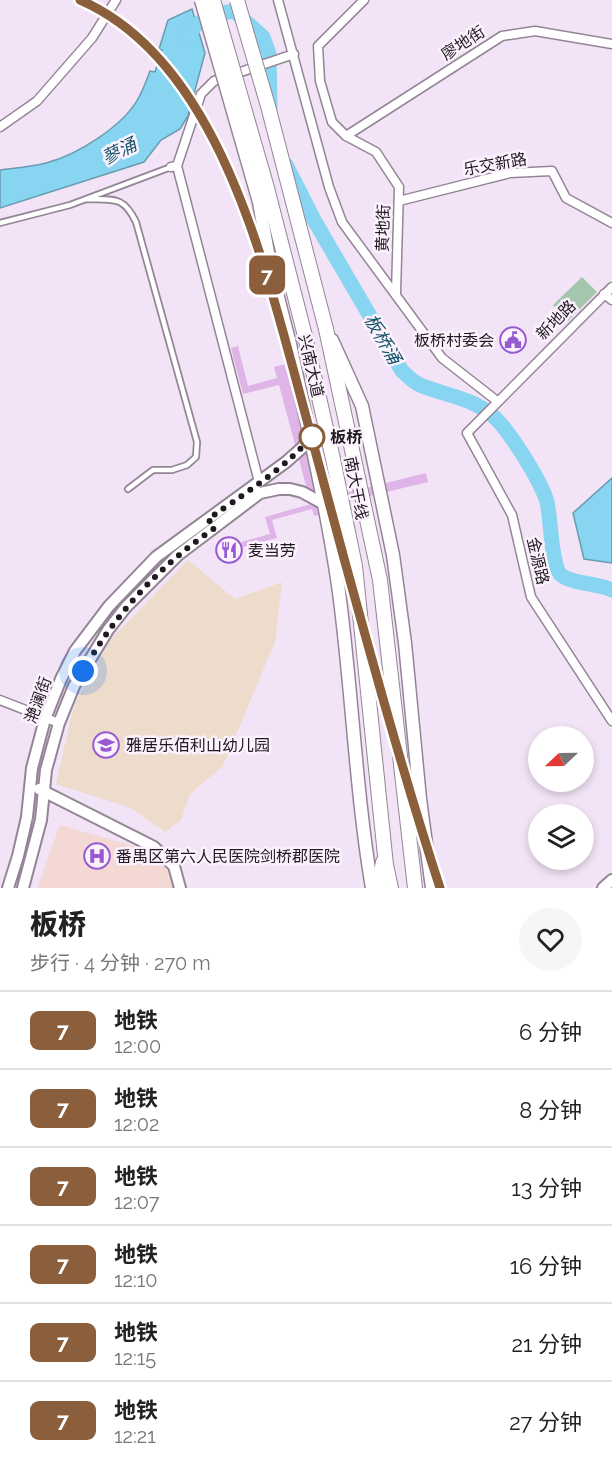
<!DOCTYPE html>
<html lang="zh">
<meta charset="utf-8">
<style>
body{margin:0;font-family:Raleway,"Noto Sans SC",sans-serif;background:#f6f6f6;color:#222;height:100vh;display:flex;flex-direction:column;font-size:22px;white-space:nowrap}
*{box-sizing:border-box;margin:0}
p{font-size:20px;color:#767676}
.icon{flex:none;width:33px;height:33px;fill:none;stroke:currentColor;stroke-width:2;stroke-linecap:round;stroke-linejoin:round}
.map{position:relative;height:888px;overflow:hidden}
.drawer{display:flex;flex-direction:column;background:#fff;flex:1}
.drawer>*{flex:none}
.badge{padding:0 12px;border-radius:9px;font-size:21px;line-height:39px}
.needle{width:39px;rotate:248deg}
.buttons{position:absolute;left:528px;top:726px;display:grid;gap:12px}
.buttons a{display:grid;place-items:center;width:66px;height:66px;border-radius:50%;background:#fff;box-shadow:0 3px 9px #0003;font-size:30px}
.you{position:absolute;width:30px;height:30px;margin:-15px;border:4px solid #fff;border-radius:50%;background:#1a73e8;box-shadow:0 0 0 9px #1a73e833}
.map>.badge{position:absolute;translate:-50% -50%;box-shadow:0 0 0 3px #fff}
.round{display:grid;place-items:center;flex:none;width:63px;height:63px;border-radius:32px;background:#f6f6f6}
.overview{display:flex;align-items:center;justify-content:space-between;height:102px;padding:0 30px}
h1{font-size:28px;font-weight:800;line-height:45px}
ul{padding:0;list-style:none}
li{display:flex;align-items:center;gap:18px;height:78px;padding:0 30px;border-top:2px solid #e0e0e0}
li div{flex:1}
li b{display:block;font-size:22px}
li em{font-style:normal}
li .badge{min-width:66px;font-weight:700;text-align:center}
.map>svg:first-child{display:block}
.education{fill:#eddccb}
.medical{fill:#f3d8d4}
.green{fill:#a4c6ac}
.water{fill:#87d5f0;stroke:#689cb1;stroke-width:1.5}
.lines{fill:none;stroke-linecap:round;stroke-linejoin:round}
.river{stroke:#87d5f0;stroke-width:15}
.building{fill:#dfb4e7}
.service-casing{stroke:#948596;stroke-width:8}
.minor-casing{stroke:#948596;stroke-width:11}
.tertiary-casing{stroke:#948596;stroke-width:14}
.secondary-casing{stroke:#948596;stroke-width:15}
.trunk-casing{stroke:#948596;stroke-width:16}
.service{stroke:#fff;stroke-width:4.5}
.minor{stroke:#fff;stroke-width:8}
.tertiary{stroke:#fff;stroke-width:10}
.secondary{stroke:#fff;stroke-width:12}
.trunk{stroke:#fff;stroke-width:14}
.secondary-bridge-casing{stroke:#948596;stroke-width:15;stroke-linecap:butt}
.trunk-bridge-casing{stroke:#948596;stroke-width:16;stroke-linecap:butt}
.secondary-bridge{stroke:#fff;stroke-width:12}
.trunk-bridge{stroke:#fff;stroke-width:14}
.line-casing{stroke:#fff;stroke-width:14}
.line{stroke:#8b5e3c;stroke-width:9}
.walk{stroke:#1e181f;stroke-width:6;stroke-dasharray:0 10.8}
.stop-dot{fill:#fff;stroke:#8b5e3c;stroke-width:3}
.labels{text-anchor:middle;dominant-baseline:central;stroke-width:5;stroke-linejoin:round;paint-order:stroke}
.street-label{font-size:16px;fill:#1e181f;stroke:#fcf2fe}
.poi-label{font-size:16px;fill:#1e181f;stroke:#fcf2fe;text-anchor:start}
.stop-label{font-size:16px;font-weight:bold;fill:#1e181f;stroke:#fcf2fe;text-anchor:start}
.water-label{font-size:18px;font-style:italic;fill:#145568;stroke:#fcf2fe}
</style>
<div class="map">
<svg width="612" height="888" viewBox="0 0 612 888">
<rect width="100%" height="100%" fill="#f3e3f6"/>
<!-- education -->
<path class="education" d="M188 560 235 599 282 582 275 642 223 766 190 794 181 820 165 832 131 808 56 784 74 705 111 639Z"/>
<!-- medical -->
<path class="medical" d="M60 825 136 847 145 852 146 859 166 867 174 881 175 888H37Z"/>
<!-- green -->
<path class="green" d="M582 277 597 292 568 321 553 305Z"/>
<!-- water -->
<path class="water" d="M192 9 205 53 188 116 180 129 161 140 144 162 0 208V170C15 168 31 167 46 163 77 155 124 126 139 97 144 88 147 79 150 71L155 72 162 50 159 49 168 20Z
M612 478V563L584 559 573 513Z"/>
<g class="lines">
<!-- river -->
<path class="river" d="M185 39C199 18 210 15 234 11L263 37 269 54 270 108
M286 165 314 220 402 371C407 375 413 382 420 385 449 397 479 398 501 424 515 441 541 481 547 502 551 519 551 562 560 574 568 583 600 584 612 590"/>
</g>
<!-- building -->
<path class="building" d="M238 346 248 386 277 378 274 367 294 362 330 497 426 473 428 482 332 505 334 511 314 516 312 509 272 520 277 538 243 547 241 542 270 534 265 517 311 504 279 385 243 394 231 348Z"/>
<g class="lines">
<!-- service casing -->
<g class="service-casing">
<path id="service" d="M86 199C113 200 123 195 136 222L197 442 196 457 187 465 172 470H153L128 489
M0 223 70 205 171 167"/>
</g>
<!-- minor casing -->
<g class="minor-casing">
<path id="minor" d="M278 0 329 187 342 222 442 358 497 401
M364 0 318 46 320 81 332 122 346 136 376 152 399 187 396 293
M0 127 37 101 92 38 116 0
M346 136 502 36 535 31 612 44
M177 166 201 94 214 81 294 54
M171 167 177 166 259 482
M399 201 510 173 552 171 566 198 612 223
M612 287 467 433 512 515 531 597 612 721
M604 294 612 300
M0 700 59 723"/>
</g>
<!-- tertiary casing -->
<g class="tertiary-casing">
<path id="tertiary" d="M39 789 154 847 174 866 180 888
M8 888 18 856 27 817 32 768 45 719 61 679 75 651 109 606 156 557 286 462 303 447 310 435
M23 888 41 820 46 770 59 723 74 686 108 630 126 607 178 555 260 493 279 489H290L302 492 324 504
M603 888 612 880"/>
</g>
<!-- secondary casing -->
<g class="secondary-casing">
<path id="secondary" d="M332 340 362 406 393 555 405 643 420 799 432 888
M290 344C307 424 326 504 338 585 352 685 355 788 372 888"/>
</g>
<!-- trunk casing -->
<g class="trunk-casing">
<path id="trunk" d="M326 329 380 580 415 888
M305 336 333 459 355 566 386 865 391 888
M378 888 383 862"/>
</g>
<!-- service -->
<use href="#service" class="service"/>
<!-- minor -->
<use href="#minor" class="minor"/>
<!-- tertiary -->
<use href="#tertiary" class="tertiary"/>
<!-- secondary -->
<use href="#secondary" class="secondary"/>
<!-- trunk -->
<use href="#trunk" class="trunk"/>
<!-- secondary-bridge casing -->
<g class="secondary-bridge-casing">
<path id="secondary-bridge" d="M201 0 259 202 271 270 290 344"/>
</g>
<!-- trunk-bridge casing -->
<g class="trunk-bridge-casing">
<path id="trunk-bridge" d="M213 0 267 188 305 336
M237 0 268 106 326 329"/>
</g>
<!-- secondary-bridge -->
<use href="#secondary-bridge" class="secondary-bridge"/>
<!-- trunk-bridge -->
<use href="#trunk-bridge" class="trunk-bridge"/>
</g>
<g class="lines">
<!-- line casing -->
<g class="line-casing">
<path id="line" d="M80 0C212 57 260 247 294 372 311 435 328 498 345 562 375 671 405 780 440 888"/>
</g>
<!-- line -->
<use href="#line" class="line"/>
<!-- walk -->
<path class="walk" d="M83 671C115 614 160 565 215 528L208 519C231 503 301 458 310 435L312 437"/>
</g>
<!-- icons -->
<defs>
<g id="civic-ring" transform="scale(1.35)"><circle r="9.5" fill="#fcf2fe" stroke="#975ad1" stroke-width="1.5"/><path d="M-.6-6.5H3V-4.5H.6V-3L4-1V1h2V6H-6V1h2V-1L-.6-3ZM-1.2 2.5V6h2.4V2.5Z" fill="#975ad1"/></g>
<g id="restaurant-ring" transform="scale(1.35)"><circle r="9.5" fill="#fcf2fe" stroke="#975ad1" stroke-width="1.5"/><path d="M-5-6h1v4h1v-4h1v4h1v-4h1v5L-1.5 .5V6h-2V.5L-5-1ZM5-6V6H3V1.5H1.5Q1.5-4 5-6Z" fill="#975ad1"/></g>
<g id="school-ring" transform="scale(1.35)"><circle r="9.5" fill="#fcf2fe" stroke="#975ad1" stroke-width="1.5"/><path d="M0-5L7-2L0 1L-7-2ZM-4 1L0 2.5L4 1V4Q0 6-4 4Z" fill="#975ad1"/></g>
<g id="hospital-ring" transform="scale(1.35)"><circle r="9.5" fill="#fcf2fe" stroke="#975ad1" stroke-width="1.5"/><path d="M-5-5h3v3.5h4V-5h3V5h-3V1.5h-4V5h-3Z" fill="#975ad1"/></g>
</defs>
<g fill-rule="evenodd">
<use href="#civic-ring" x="513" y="340"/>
<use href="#restaurant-ring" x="229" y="550"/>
<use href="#school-ring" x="106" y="745"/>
<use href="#hospital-ring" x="97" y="856"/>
</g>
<!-- markers -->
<circle class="stop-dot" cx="312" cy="437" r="12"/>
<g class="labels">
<!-- street labels -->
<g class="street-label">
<text transform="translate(463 43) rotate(-33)">廖地街</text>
<text transform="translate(495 164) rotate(-10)">乐交新路</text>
<text transform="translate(383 228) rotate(-88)">黄地街</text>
<text transform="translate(556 320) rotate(-45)">新地路</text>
<text transform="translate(311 366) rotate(77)">兴南大道</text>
<text transform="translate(356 488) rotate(79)">南大干线</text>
<text transform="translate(538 561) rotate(77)">金源路</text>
<text transform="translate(38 700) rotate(-70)">滟澜街</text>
</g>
<!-- poi labels -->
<g class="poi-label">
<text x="494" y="340" text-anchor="end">板桥村委会</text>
<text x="248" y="550">麦当劳</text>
<text x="126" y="745">雅居乐佰利山幼儿园</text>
<text x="116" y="856">番禺区第六人民医院剑桥郡医院</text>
</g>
<!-- stop labels -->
<g class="stop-label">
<text x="330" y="437">板桥</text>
</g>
<!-- water labels -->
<g class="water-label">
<text transform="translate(119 151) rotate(-26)">蓼涌</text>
<text transform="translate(383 339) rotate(60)">板桥涌</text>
</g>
</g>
</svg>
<div class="buttons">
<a><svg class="needle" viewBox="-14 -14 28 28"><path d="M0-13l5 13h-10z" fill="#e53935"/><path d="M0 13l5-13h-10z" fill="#767676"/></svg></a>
<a><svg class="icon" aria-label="layers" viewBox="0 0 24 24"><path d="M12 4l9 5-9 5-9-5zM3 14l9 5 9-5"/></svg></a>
</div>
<div class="you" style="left:83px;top:671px"></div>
<b class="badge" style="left:267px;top:275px;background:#8b5e3c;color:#fff">7</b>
</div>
<section class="drawer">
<div class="overview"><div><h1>板桥</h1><p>步行 · 4 分钟 · 270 m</p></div><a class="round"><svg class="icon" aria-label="heart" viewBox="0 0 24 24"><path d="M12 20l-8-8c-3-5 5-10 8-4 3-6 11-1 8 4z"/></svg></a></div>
<ul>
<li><span class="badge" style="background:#8b5e3c;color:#fff">7</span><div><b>地铁</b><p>12:00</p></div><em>6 分钟</em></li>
<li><span class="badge" style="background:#8b5e3c;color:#fff">7</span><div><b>地铁</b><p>12:02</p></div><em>8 分钟</em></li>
<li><span class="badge" style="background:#8b5e3c;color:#fff">7</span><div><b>地铁</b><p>12:07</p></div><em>13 分钟</em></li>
<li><span class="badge" style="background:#8b5e3c;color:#fff">7</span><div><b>地铁</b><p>12:10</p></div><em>16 分钟</em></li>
<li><span class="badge" style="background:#8b5e3c;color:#fff">7</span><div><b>地铁</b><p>12:15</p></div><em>21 分钟</em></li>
<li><span class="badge" style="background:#8b5e3c;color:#fff">7</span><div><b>地铁</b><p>12:21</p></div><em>27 分钟</em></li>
</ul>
</section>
